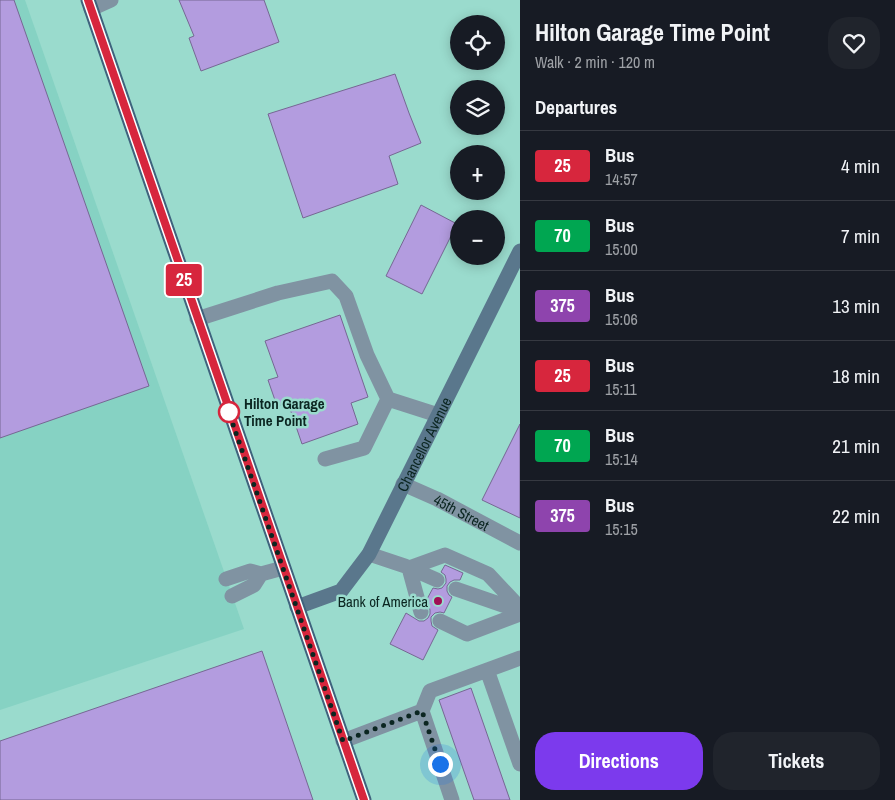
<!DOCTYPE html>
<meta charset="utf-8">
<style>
body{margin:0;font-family:"Archivo Narrow",sans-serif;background:#20242c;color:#f1f3f6;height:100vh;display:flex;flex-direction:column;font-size:19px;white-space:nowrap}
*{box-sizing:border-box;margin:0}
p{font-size:16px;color:#9ea1a6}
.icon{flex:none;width:28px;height:28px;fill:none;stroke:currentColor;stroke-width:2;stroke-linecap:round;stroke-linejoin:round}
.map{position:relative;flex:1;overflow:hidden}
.drawer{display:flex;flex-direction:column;background:#171b24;width:375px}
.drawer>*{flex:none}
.badge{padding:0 10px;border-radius:4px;font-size:18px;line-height:32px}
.fabs{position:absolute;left:450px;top:15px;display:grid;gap:10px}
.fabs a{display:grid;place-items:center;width:55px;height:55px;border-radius:50%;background:#171b24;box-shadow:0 2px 12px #0003;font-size:25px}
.you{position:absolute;width:25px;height:25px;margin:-12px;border:4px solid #fff;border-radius:50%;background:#1a73e8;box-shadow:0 0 0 8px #1a73e833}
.map>.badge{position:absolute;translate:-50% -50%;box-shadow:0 0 0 2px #fff}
h2{padding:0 15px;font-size:19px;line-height:45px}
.round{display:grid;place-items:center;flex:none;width:52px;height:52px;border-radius:20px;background:#20242c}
.head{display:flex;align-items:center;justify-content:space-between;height:85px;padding:0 15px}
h1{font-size:24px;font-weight:800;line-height:38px}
.cta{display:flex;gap:10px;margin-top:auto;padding:10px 15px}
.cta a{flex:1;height:58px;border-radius:20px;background:#7c3aed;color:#fff;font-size:20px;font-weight:800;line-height:58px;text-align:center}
.cta a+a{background:#20242c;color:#f1f3f6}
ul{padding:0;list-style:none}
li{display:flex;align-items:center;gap:15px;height:70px;padding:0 15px;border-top:1px solid #363941}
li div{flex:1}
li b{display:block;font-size:19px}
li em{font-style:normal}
li .badge{min-width:55px;font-weight:700;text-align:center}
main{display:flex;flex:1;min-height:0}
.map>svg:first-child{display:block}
.built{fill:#86d2c3}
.building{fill:#b39cdf;stroke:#766793}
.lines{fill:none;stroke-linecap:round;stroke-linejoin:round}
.lane{stroke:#8093a2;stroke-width:15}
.street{stroke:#8093a2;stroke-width:15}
.secondary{stroke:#5a778c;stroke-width:15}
.primary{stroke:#3f637d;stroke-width:15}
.line-casing{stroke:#fff;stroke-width:11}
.line{stroke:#d7263d;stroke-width:8}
.walk{stroke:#0b2621;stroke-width:5;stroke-dasharray:0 9}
.stop-dot{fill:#fff;stroke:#d7263d;stroke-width:2.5}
.poi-dot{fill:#a00f55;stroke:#9adbcd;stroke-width:2}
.labels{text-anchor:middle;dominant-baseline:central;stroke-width:5;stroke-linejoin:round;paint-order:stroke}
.stop-label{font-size:15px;font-weight:bold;fill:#0b2621;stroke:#9adbcd;text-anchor:start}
.street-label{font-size:15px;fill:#0b2621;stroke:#9adbcd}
.poi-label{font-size:15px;fill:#0b2621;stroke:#9adbcd;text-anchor:end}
</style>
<main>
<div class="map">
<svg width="520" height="800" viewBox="0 0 520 800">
<rect width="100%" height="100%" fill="#9adbcd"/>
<!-- built -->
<path class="built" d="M0 0H25L244 629 0 710Z"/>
<!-- building -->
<path class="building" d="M0 0H14L149 386 0 438Z
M179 0H264L279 42 201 71 189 38 194 36Z
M395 74 409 113 421 143 389 156 398 184 303 218 268 114Z
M421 205 457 224 422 294 386 276Z
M340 315 368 397 351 403 358 424 302 444 288 403 277 406 268 380 278 377 265 341Z
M520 424V518L482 500Z
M445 565 463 573 460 580H454L450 582 447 586V591L449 595 452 597 444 613 440 612 435 613 431 617V621L432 626 438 630 423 660 390 644 406 613 419 621H424L428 618 430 614V610L427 599 433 588 438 589 442 588 446 583V579L445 575 441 572Z
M262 651 313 800H0V741Z
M471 688 510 800H474L439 700Z"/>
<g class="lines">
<!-- lane -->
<path class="lane" d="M91 9 111 0
M197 319 278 293 332 281 346 296 367 355 388 399
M325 459 364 448 388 399 438 415
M369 554 405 566 437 580
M409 568 445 555 488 574 520 608
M409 568 421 612
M226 579 250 571 261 574 283 568
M456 589 520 611
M232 596 254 585 261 574
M440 621 467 634 520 614
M487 670 520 764
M343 741 422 711
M452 800 422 711 430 691 520 658"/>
<!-- street -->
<path class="street" id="s1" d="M403 484 437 499 520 543"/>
<!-- secondary -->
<path class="secondary" id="s2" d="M297 607 341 591 369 554 520 251"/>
<!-- primary -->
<path class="primary" d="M88 0 364 800"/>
</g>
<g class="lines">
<!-- line casing -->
<g class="line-casing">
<path id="line" d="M88 0 364 800"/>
</g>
<!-- line -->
<use href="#line" class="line"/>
<!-- walk -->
<path class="walk" d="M229 412 228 410 343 741 422 711 440 764"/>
</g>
<!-- markers -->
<circle class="stop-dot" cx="229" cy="412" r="10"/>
<circle class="poi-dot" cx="438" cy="601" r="5"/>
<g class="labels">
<!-- stop labels -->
<g class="stop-label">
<text x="244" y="403">Hilton Garage<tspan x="244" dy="17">Time Point</tspan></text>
</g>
<!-- street labels -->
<g class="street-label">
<text stroke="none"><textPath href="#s2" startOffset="216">Chancellor Avenue</textPath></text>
<text stroke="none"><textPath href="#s1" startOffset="65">45th Street</textPath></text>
</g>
<!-- poi labels -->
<g class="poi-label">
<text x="428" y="601">Bank of America</text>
</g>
</g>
</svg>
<div class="fabs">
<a><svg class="icon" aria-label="locate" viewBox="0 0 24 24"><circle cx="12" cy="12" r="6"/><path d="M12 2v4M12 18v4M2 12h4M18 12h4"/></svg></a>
<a><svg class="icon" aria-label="layers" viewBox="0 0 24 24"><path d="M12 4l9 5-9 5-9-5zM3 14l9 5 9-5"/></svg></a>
<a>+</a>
<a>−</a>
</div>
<div class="you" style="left:440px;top:764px"></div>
<b class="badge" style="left:184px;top:280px;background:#d7263d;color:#fff">25</b>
</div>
<section class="drawer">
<div class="head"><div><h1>Hilton Garage Time Point</h1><p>Walk · 2 min · 120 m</p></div><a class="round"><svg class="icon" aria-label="heart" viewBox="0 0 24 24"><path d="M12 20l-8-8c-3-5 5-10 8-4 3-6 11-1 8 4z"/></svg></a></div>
<h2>Departures</h2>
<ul>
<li><span class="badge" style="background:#d7263d;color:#fff">25</span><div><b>Bus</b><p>14:57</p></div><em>4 min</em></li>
<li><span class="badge" style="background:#00a651;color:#fff">70</span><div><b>Bus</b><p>15:00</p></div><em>7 min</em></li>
<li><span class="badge" style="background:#8e44ad;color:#fff">375</span><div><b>Bus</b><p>15:06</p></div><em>13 min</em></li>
<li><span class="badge" style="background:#d7263d;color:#fff">25</span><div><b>Bus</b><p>15:11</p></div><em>18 min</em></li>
<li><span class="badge" style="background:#00a651;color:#fff">70</span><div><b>Bus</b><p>15:14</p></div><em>21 min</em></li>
<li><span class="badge" style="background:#8e44ad;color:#fff">375</span><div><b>Bus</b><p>15:15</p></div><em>22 min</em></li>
</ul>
<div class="cta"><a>Directions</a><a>Tickets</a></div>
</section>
</main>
